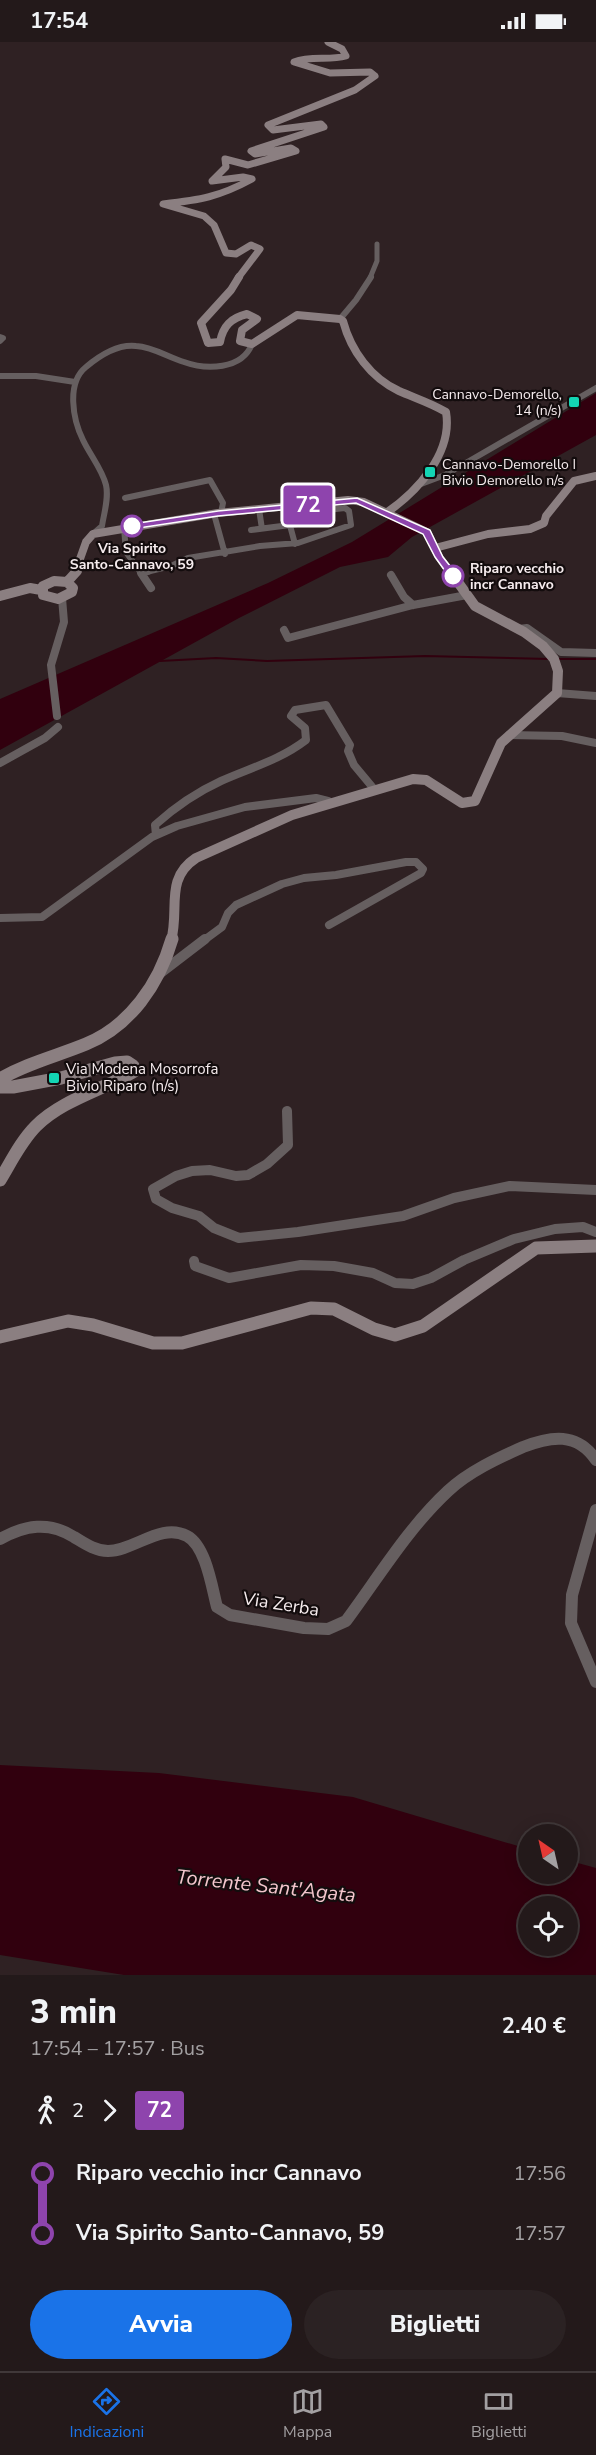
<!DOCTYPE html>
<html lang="it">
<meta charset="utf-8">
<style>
body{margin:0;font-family:"Nunito Sans",sans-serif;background:#2b2223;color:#f1f3f6;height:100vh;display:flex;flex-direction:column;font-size:22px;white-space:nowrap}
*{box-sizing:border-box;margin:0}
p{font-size:20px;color:#a3a0a2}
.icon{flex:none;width:33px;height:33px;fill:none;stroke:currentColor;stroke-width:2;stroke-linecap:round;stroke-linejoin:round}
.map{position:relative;height:1933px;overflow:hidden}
.sheet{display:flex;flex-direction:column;background:#23191a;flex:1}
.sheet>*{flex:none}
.badge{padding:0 12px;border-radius:4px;font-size:21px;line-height:39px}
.needle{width:39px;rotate:326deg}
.tools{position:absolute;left:518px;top:1782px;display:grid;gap:12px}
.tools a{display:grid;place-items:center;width:60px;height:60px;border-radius:50%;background:#23191a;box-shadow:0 3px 15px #0003,0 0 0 2px #403839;font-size:30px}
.map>.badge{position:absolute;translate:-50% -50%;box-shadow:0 0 0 3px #fff}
.legs{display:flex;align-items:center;gap:9px;height:66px;padding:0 30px;font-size:20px}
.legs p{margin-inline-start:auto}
.summary{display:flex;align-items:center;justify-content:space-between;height:102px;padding:0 30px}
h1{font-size:33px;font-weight:800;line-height:45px}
.cta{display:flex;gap:12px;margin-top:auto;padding:12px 30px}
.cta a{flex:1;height:69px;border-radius:36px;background:#1a73e8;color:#fff;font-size:24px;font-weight:800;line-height:69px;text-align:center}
.cta a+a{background:#2b2223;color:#f1f3f6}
ul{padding:0 30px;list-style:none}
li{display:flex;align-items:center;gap:21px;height:60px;font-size:22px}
li i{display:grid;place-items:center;width:9px;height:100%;margin:0 8px;background:currentColor}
li i::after{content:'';width:15px;height:15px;margin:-8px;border:4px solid;border-radius:50%;background:#23191a}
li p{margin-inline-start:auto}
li:first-child i{background:linear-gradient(#0000 50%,currentColor 0)}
li:last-child i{background:linear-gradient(currentColor 50%,#0000 0)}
.status{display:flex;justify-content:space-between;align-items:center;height:42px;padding:0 30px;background:#23191a;direction:ltr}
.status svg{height:16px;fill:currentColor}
.menu{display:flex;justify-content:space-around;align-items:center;height:84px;border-top:2px solid #403839;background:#23191a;font-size:16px;color:#a3a0a2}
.menu a{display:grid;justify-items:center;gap:3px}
.menu .on{color:#1a73e8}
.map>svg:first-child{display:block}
.water{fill:#31000e;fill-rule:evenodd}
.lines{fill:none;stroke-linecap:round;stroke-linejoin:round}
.stream{stroke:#31000e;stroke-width:2}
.street-far4{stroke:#665f60;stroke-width:5}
.street-far3{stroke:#665f60;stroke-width:6}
.street-far2{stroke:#665f60;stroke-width:8}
.street-far1{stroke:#665f60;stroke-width:10}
.street{stroke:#665f60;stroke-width:12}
.secondary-far3{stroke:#8b7f81;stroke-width:7}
.secondary-far2{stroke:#8b7f81;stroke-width:8}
.secondary-far1{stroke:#8b7f81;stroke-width:10}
.secondary{stroke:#8b7f81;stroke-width:13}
.line-1{fill:#8e44ad;stroke:#fff;stroke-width:1.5}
.poi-dot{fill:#13d5b4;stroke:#130c0d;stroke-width:2}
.stop-1-dot{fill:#fff;stroke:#8e44ad;stroke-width:3}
.labels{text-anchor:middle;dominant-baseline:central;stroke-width:4.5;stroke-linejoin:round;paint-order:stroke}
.far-poi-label{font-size:14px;fill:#f6ecee;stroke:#130c0d;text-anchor:end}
.far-stop-label{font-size:14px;font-weight:bold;fill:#f6ecee;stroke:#130c0d}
.poi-label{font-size:15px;fill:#f6ecee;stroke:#130c0d;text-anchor:start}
.near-street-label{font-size:18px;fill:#f6ecee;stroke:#130c0d}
.near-water-label{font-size:20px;font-style:italic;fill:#f4c6cd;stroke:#130c0d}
</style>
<div class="status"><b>17:54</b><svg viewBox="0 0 49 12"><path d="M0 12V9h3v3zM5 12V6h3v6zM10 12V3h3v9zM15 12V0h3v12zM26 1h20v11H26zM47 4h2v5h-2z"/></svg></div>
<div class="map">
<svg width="596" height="1933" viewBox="0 0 596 1933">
<rect width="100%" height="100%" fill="#2f2123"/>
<!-- water -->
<path class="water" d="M596 351V393L412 495 388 515 340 525 239 576 0 708V657L268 541 352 500Z
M0 1723 159 1731 353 1755 528 1807V1832H567V1818L596 1826V1933H124L0 1913ZM528 1864H567V1904H528Z"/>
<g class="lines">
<!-- stream -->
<path class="stream" d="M556 617H596
M160 619 216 616 267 619 425 614 549 617"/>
<!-- street-far4 -->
<path class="street-far4" d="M370 236 377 219V202"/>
<!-- street-far3 -->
<path class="street-far3" d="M340 277 356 258 371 235
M0 295 3 296 0 299
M0 334H36L75 340
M421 442 445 433 596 346
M125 456 210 438 223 461 221 471
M285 465 295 502
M259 467 262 487
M214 472 225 512
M124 486 126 510 141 531
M251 488 313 480
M93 492 102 484C104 471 109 456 106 443 102 427 90 413 83 398 73 378 66 341 86 325 99 314 118 302 136 304 153 305 168 315 184 320 206 328 242 328 252 302
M142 531 171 524 188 516 260 504 298 501 351 483 349 469 345 466 309 470"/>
<!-- street-far2 -->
<path class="street-far2" d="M148 529 141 531 151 546
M391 533 404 555 413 563
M519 587 527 586 561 610 596 611
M284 588 288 596 413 563 467 553
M557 651 596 654
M57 674 51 623 64 580 62 556
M509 693 562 694 596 701
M0 721 45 696 58 685
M156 793 155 783C175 765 197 750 221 739 250 726 280 718 306 698L305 686 291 674 295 668 326 663 350 703 348 709 354 723 374 747
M0 876 42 875 152 795 177 784 245 765 316 756 328 759
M203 899 222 885 228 871 236 863 282 842 304 836 336 833 406 820H416L423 827 421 831 329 883"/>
<!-- street-far1 -->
<path class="street-far1" d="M158 933 205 897
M287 1069 288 1103 267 1122 248 1133 236 1134 210 1128 192 1129 176 1134 153 1147 156 1157 172 1166 199 1174 214 1186 239 1196 298 1190 403 1174 454 1156 510 1144 596 1148
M194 1219 195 1224 229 1236 301 1223 334 1224 373 1231 395 1241 413 1242 431 1236 464 1218 514 1197 555 1187 583 1185 596 1190"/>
<!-- street -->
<path class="street" d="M596 1468 572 1553 571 1581 596 1640
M0 1497C25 1483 49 1479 74 1495 84 1501 95 1509 108 1509 134 1509 161 1480 187 1494 206 1504 212 1546 217 1565L230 1573 304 1586 328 1587 346 1579C378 1536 408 1486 448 1449 468 1430 498 1416 523 1405 551 1394 577 1390 596 1418"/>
<!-- secondary-far3 -->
<path class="secondary-far3" d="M238 236 260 207 251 203 236 212 226 211 214 183 204 174 163 162C200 158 219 155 252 137L243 135 212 139 226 125 225 117 248 123 296 109 291 106 255 112 251 109 324 85 321 82 273 88 268 83 355 48 375 34 370 30 330 31 294 20C311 13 329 19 346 14L342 7 328 0"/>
<!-- secondary-far2 -->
<path class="secondary-far2" d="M239 235 231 248 201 281 208 301 220 300C223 284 231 276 247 272L257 277 242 288 240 299 252 302 297 273 340 277 343 279C351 309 371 336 399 349 415 356 431 361 446 370 453 411 417 450 386 471
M435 506 488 492 530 487 544 481 546 474 574 439 596 434
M75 531 86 500 93 492 218 471 348 458 364 460 427 490 439 515 451 531"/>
<!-- secondary-far1 -->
<path class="secondary-far1" d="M54 539 67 540 73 546 72 550 58 557 43 553V544Z
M67 540 77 529
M0 554 30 546 41 548
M171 899C180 867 164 837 196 816L292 773 413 737 426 738 462 761 475 759 501 701 557 651 558 629 554 617 543 604 524 590 475 564 450 529"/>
<!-- secondary -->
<path class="secondary" d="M0 1037C27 1021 57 1014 86 1002 130 984 159 942 172 897
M0 1045H13L61 1036 115 1021 127 1020 133 1024V1030C102 1048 62 1058 36 1084 21 1099 11 1120 0 1138
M0 1295 68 1279 93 1283 153 1301H182L311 1266 334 1267 374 1287 395 1293 423 1284 536 1206 596 1204"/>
</g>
<!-- line-1 -->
<path class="line-1" d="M357 456 430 488 443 515 458 534 456 536H450L435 515 423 492 356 461 218 474 132 487 128 484 132 482 218 469Z"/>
<!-- markers -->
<g class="poi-dot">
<rect x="568" y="354" width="12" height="12" rx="3"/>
<rect x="424" y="424" width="12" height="12" rx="3"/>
<rect x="48" y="1030" width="12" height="12" rx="3"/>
</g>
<g class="stop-1-dot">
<circle cx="132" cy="484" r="10"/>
<circle cx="453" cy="534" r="10"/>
</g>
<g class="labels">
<!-- far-poi labels -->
<g class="far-poi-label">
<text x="562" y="352">Cannavo-Demorello,<tspan x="562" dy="16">14 (n/s)</tspan></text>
<text x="442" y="422" text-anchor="start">Cannavo-Demorello I<tspan x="442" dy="16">Bivio Demorello n/s</tspan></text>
</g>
<!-- far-stop labels -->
<g class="far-stop-label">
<text x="132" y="506">Via Spirito<tspan x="132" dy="16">Santo-Cannavo, 59</tspan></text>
<text x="470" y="526" text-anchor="start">Riparo vecchio<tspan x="470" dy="16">incr Cannavo</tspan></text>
</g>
<!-- poi labels -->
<g class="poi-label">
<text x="66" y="1027">Via Modena Mosorrofa<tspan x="66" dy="17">Bivio Riparo (n/s)</tspan></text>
</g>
<!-- near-street labels -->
<g class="near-street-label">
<text transform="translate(281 1562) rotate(9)">Via Zerba</text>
</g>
<!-- near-water labels -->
<g class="near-water-label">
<text transform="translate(266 1844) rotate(6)">Torrente Sant'Agata</text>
</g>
</g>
</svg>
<div class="tools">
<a><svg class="needle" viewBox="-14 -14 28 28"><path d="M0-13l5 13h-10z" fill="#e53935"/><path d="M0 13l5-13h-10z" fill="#a3a0a2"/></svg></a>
<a><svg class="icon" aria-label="locate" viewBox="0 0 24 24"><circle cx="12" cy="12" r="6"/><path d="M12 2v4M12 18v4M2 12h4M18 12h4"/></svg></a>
</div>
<b class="badge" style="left:308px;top:463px;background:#8e44ad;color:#fff">72</b>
</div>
<section class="sheet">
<div class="summary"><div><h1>3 min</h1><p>17:54 – 17:57 · Bus</p></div><b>2.40 €</b></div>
<div class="legs"><svg class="icon" aria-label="walk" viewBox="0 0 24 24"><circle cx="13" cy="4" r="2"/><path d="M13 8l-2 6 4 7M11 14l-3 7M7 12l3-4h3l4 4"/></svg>2<svg class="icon" aria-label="forward" viewBox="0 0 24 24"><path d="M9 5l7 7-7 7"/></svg><b class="badge" style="background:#8e44ad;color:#fff">72</b></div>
<ul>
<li><i style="color:#8e44ad"></i><b>Riparo vecchio incr Cannavo</b><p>17:56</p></li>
<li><i style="color:#8e44ad"></i><b>Via Spirito Santo-Cannavo, 59</b><p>17:57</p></li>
</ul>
<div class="cta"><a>Avvia</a><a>Biglietti</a></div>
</section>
<nav class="menu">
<a class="on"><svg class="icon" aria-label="directions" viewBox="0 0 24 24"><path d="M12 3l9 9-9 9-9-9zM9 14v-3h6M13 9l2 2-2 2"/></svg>Indicazioni</a>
<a><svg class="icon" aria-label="map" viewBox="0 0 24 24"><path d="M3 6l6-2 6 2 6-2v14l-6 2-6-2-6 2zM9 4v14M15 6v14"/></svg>Mappa</a>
<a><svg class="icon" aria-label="tickets" viewBox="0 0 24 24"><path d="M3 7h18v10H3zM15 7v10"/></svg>Biglietti</a>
</nav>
